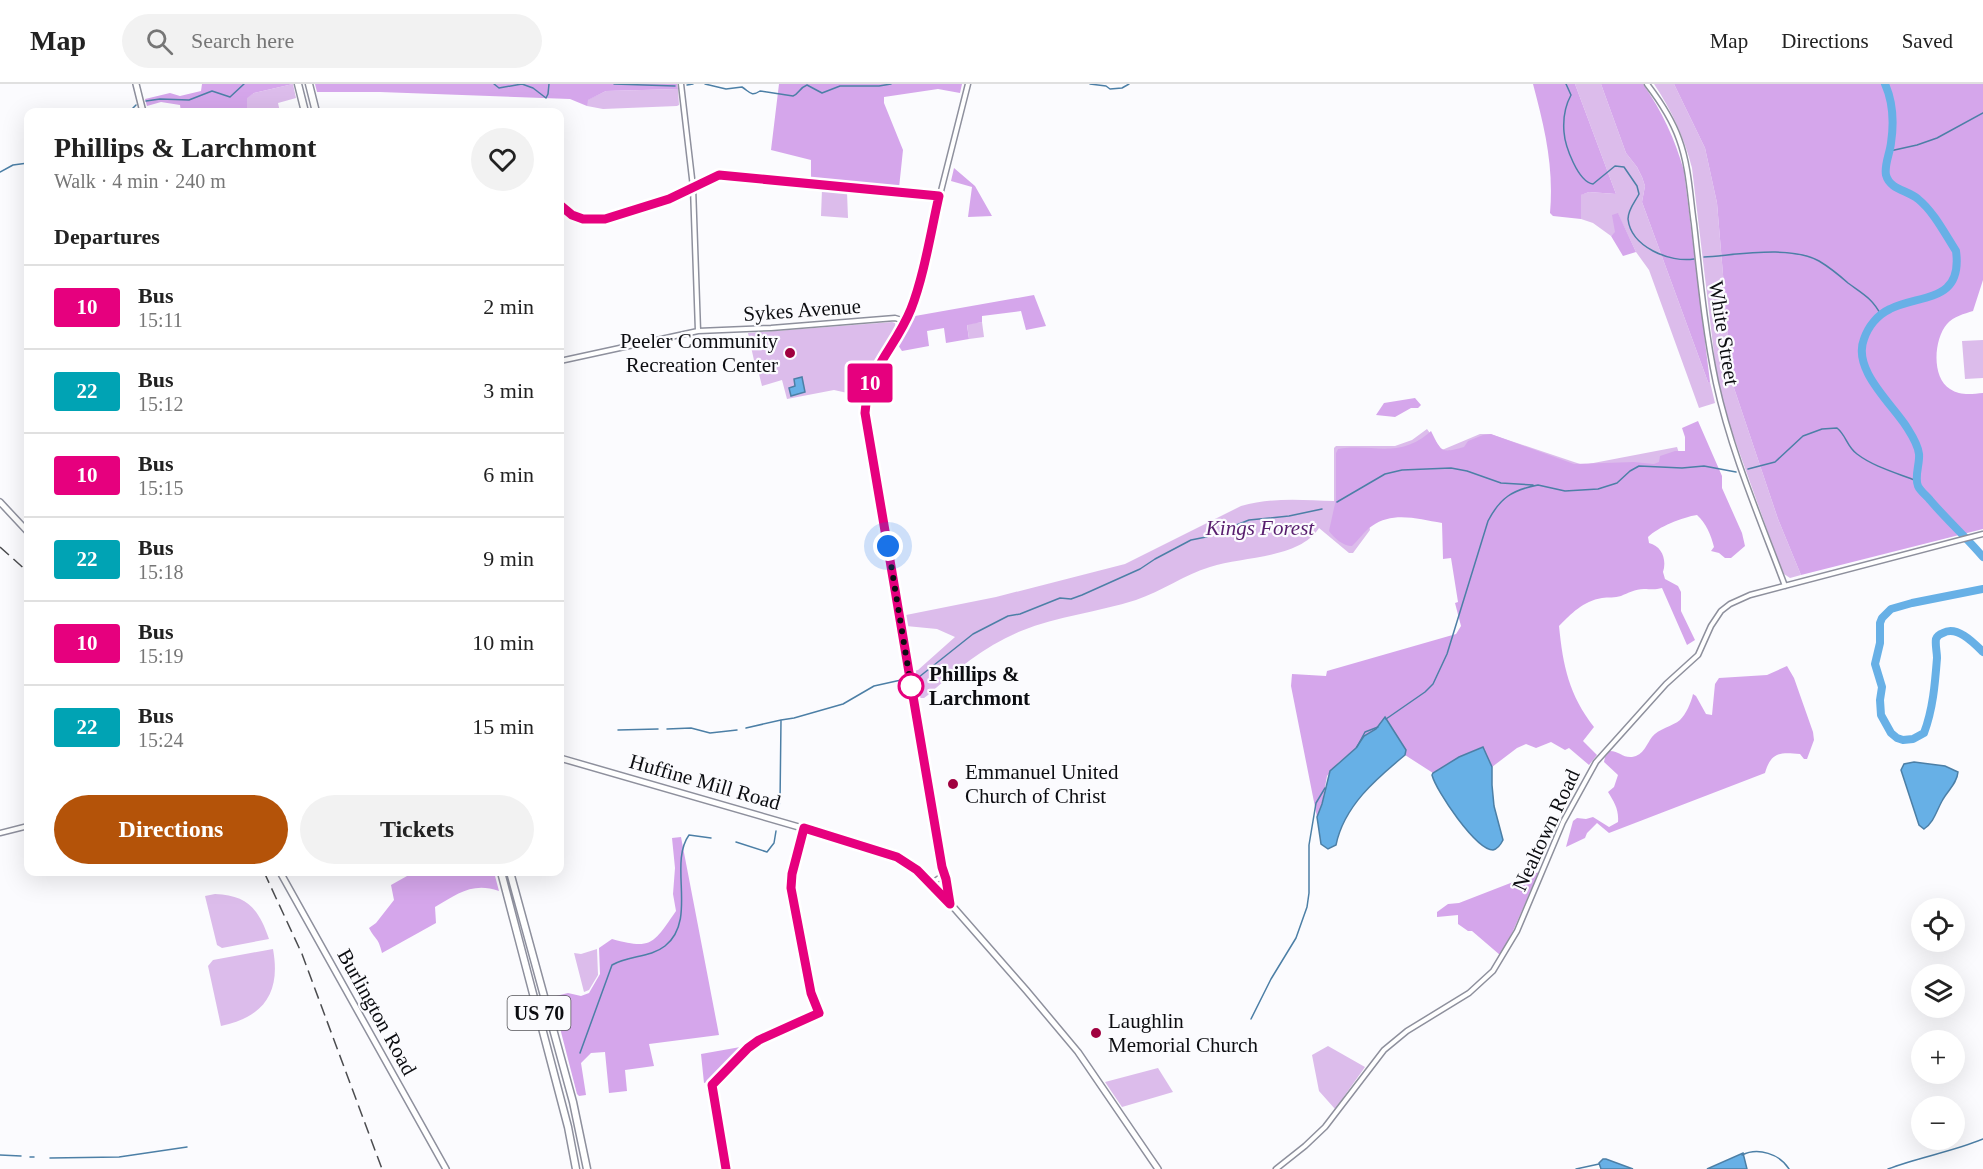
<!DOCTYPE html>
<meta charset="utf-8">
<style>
body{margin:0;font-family:Georgia,serif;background:#f2f2f2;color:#222;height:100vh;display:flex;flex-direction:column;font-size:22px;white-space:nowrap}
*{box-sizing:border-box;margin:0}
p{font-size:20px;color:#767676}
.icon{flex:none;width:33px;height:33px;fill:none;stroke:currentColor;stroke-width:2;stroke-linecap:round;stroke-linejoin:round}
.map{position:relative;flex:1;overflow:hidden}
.side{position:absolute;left:24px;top:24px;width:540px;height:768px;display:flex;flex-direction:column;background:#fff;border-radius:12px;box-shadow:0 6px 24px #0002}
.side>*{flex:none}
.badge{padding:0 12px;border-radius:4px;font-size:21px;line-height:39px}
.tools{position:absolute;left:1911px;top:814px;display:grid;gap:12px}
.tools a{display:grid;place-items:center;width:54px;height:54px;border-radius:50%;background:#fff;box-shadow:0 6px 24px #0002;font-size:30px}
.you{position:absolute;width:30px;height:30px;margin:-15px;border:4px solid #fff;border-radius:50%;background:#1a73e8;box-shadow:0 0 0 9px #1a73e833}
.map>.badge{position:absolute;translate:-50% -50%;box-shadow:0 0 0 3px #fff}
h2{padding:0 30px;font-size:22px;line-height:54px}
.round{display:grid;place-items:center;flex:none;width:63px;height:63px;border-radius:32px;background:#f2f2f2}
.head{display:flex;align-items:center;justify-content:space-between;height:102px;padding:0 30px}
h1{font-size:28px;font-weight:600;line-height:45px}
.action{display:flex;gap:12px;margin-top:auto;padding:12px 30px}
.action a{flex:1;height:69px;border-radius:36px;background:#b45309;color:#fff;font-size:24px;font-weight:600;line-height:69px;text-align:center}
.action a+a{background:#f2f2f2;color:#222}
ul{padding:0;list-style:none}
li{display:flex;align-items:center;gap:18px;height:84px;padding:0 30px;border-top:2px solid #e0e0e0}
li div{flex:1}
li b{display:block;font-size:22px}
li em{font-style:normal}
li .badge{min-width:66px;font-weight:700;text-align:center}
header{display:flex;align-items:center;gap:36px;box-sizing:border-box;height:84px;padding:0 30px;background:#fff;border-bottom:2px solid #e0e0e0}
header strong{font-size:28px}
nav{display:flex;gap:33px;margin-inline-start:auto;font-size:21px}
.search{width:420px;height:54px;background:#f2f2f2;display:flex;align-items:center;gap:15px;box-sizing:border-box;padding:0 21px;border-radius:33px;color:#767676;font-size:22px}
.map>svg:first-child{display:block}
.green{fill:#dcbceb}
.forest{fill:#d5a6eb}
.water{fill:#67b0e6;stroke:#4c7fa6;stroke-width:1.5}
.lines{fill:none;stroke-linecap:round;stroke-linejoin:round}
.stream{stroke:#4c7fa6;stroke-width:1.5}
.river{stroke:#67b0e6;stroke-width:8}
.minor-casing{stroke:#8e909d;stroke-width:7}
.major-casing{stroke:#8e909d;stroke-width:8}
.highway-casing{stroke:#8e909d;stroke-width:9}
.minor{stroke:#fff;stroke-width:4}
.major{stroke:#fff;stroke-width:5}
.highway{stroke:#fff;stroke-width:6}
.rail{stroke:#4b4c4f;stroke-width:1.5;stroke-dasharray:12 6;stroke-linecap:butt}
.line-casing{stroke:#fff;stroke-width:14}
.line{stroke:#e6007e;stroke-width:9}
.walk{stroke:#0c0d11;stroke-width:6;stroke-dasharray:0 10.8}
.poi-dot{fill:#a0003f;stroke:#fbfbfe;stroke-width:2}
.stop-dot{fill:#fff;stroke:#e6007e;stroke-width:3}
.labels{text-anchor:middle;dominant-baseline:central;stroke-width:4.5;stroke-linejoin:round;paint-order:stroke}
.shield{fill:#fbfbfe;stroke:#545458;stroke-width:1.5}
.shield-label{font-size:20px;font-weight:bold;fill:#0c0d11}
.street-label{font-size:21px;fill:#0c0d11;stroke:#fbfbfe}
.poi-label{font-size:21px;fill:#0c0d11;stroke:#fbfbfe;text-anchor:start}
.park-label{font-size:21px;font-style:italic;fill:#571d6d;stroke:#fbfbfe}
.stop-label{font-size:21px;font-weight:bold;fill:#0c0d11;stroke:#fbfbfe;text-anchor:start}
</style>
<header>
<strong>Map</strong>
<div class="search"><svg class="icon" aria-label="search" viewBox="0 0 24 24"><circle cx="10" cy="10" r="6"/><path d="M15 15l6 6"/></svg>Search here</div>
<nav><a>Map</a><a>Directions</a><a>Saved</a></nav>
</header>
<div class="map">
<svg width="1983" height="1085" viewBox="0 0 1983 1085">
<rect width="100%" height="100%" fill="#fbfbfe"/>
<!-- green -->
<path class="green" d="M293 0 296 14 278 19 280 28H247V13L254 9Z
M1575 0H1601L1626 69 1637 83 1642 93 1645 102 1642 118 1708 298H1710L1715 319 1699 324 1649 186 1636 168 1618 130 1615 149 1611 152 1593 139 1581 135 1580 111 1589 108 1616 110Z
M1654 0H1674L1705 64 1717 119 1732 298 1778 435 1801 491 1790 494 1784 490 1779 479 1727 334 1717 295 1692 84C1684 53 1672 27 1654 0Z
M678 5 679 21 677 22 603 25 587 22V16L606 7Z
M822 105 847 108 848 134 821 132Z
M892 238 895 239 896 243 868 289 861 312 834 306 787 315 782 296 762 302 759 290H757L748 249Z
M982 238 984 253 969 255 967 240Z
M1983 256V294L1965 295 1962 257Z
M1427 345 1442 366 1480 350H1490L1583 381 1677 363 1681 375 1565 407 1363 403 1370 446 1353 469H1349L1319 444C1299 475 1244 472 1210 483 1184 491 1162 507 1136 516 1098 528 1058 532 1021 547 985 562 957 585 928 611L924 614H919L914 587 918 586 955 553 937 545 906 542V531L996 513 1125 480 1241 422C1272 413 1303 416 1334 417V364L1336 362H1395L1412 356Z
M215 810C247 811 259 825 269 855L222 864 217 861 205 812Z
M273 865C281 909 264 933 221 942L208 882 213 876Z
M597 865 598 891 589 906 584 908 574 869 581 870Z
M1328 962 1365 983 1335 1025 1319 1007 1312 971Z
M1158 984 1173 1008 1122 1023 1105 998Z"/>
<!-- forest -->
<path class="forest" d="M202 0H293L254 9 247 14V28H238L231 25 210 28H181L180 21 161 18 147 22 145 15 170 9 180 12 201 7Z
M315 0H677L678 5 606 7 588 16 587 22 570 15 380 8H317Z
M779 0H962L960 9 938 5 884 13V19L903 66 899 104 811 96V76L771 66Z
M1533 0H1575L1616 110 1589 108 1581 111V135L1553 132 1550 129C1554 83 1545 45 1533 0Z
M1601 0H1643C1662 27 1675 55 1684 87L1710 298H1708L1642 118 1645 102 1642 93 1637 83 1626 69Z
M1674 0H1983V196L1973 227C1964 230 1954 232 1947 240 1934 255 1931 293 1950 305 1960 312 1972 310 1983 309V445L1801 491 1778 435 1732 298 1717 119 1705 64Z
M954 84 975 102 992 132 968 133 972 103 951 97Z
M1618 129 1636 168 1623 172 1611 152 1615 148 1612 131Z
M1034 211 1046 242 1026 246 1021 227 982 232V238L967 241 969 255 946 259 944 244 927 247 929 262 902 267 898 261 915 232Z
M1415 314 1421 321 1418 324H1411L1395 333 1376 331 1384 319Z
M1698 337 1722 392V404L1742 449 1745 462 1731 474H1725L1719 469 1711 467 1714 463C1711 451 1706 439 1697 431 1683 433 1658 443 1648 453L1649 459C1662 462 1667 476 1663 488L1665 495 1678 502 1681 508V527L1695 556 1687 561 1662 504C1655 506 1651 505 1644 505 1635 505 1628 509 1621 512 1615 514 1608 513 1602 514 1583 517 1571 530 1559 542 1563 582 1569 611 1594 643L1583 657 1597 671 1589 681 1569 664 1565 666 1551 658 1536 664 1526 660 1517 664 1492 683 1482 663 1459 673 1433 689 1405 671 1406 666 1376 645 1364 652 1356 664 1338 679 1327 692 1322 720 1317 733 1291 602 1292 590 1326 592 1327 587 1456 550 1461 542 1455 519 1458 518 1451 474 1443 475 1442 439C1418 435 1393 427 1372 442 1364 447 1359 456 1352 462 1343 462 1334 454 1329 447L1336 415V369L1338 365C1374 359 1399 376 1431 347 1441 367 1440 370 1464 363L1468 357 1483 351 1491 350 1574 380 1634 378 1654 380 1659 378 1660 372 1675 367H1685V353L1682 344Z
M1787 582 1794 594 1813 648 1814 656 1807 675H1804L1800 670C1780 668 1771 668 1765 689L1609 749 1597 739 1587 749 1585 754 1566 763 1573 737 1577 734 1586 735 1593 733 1609 743 1618 738C1619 725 1614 718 1608 708L1614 703 1618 691 1604 678 1605 673 1610 667C1619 667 1623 674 1632 673 1644 671 1646 661 1652 653 1658 645 1673 642 1680 636 1686 630 1691 619 1693 610L1696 612 1706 630 1712 631 1715 600 1719 594 1767 591Z
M681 753 719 951 649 960 654 982 625 986 627 1007 609 1009 605 968 591 969 581 979 586 1011 579 1012 577 1010 552 913 568 909 581 912 589 909 600 890 599 864 612 855C652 866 653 860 676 827L673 810 675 784 672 754Z
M406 788H494L499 807C472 798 458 810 435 823L436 839 382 869C378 852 375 856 369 844L376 839 394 816 391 801 407 792Z
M1539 788 1513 847 1500 871 1472 847H1468L1458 840V831L1437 833V828L1448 820 1459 819Z
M746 962 715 996 704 999 701 970Z"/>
<!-- water -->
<path class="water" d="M802 293 805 308 791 312 789 304 795 302 794 295Z
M1385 633 1406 666 1405 671C1376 695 1344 722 1336 761L1328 765 1321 760 1317 733 1322 720 1330 687 1356 664 1364 652 1376 645Z
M1483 663 1492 683V701L1494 722 1503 756C1501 760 1498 765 1493 766 1476 766 1436 707 1432 691L1433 689 1459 673Z
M1914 678 1945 682 1958 688C1957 700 1947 707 1942 717 1936 728 1934 738 1924 745L1919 741 1901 686 1904 680Z
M1743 1069 1747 1085H1707Z
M1603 1075H1606L1633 1085H1601L1599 1079Z"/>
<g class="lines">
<!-- stream -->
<path class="stream" d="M494 0 499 4 522 0 533 4 546 14 548 10 549 0
M614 0 675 2
M705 0 726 5 742 3C750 8 751 13 760 7L793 12C799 10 799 4 807 1L822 9 840 2H879L891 0
M1090 0 1106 2 1110 5 1122 4 1129 0
M1566 0 1571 11C1565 22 1563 36 1564 48 1565 62 1578 98 1593 100L1615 82 1624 83 1637 102 1639 110C1635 118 1628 125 1628 135 1631 163 1670 179 1694 175
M687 1 693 0
M146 17 160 15 189 16 212 7 230 13 244 0
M129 28 136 21
M1890 67 1917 61 1937 54 1983 29
M0 88 13 81 28 79
M1704 173C1736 171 1791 161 1819 177 1829 183 1839 191 1848 199 1863 210 1872 214 1881 231
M1748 385 1775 378 1803 352 1822 345 1837 344C1846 351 1847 363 1857 370 1874 383 1897 389 1917 397
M1538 401 1565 407 1598 405 1617 399 1630 387 1639 382 1682 384 1704 382 1736 388
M1337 418 1385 390 1402 386 1451 384 1467 387 1501 399 1533 401
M919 593 973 550 1008 532 1020 530 1060 514 1071 515 1082 511 1140 485 1155 475 1191 456 1206 453 1249 436 1289 432 1322 425
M1386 635 1425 608 1433 600 1447 570 1488 437C1500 414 1512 406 1538 401
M746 644 781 636 794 634 843 620 874 602 901 596
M667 645 691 644 710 649 737 646
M618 646 658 645
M1357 663 1365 648 1378 643
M777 724 780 719 781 636
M736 758 767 768 774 759 776 747
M1251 935 1271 895 1296 854 1307 823 1309 809V761L1316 719 1325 704
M580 969 612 881C628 871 650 874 665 862 698 836 668 780 689 751L711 754
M0 1071 21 1072
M1742 1071C1758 1063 1780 1070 1789 1085
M30 1073H34
M50 1074 119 1073 187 1063
M1576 1085 1599 1080
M1888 1085C1919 1073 1952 1068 1983 1055"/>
<!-- river -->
<path class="river" d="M1885 0C1893 18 1894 39 1891 59 1890 69 1884 81 1886 91 1890 106 1908 106 1918 115 1934 128 1945 150 1956 167 1963 219 1920 210 1890 225 1877 231 1868 243 1864 255 1852 285 1891 319 1906 342 1911 350 1918 360 1919 370 1920 380 1914 393 1918 402 1920 407 1927 412 1930 416 1947 436 1966 453 1983 473
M1983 505 1912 519 1891 525 1882 534 1880 539V559L1875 580 1882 603 1880 616 1881 631 1891 649 1897 654 1903 656 1913 655 1924 649C1933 625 1935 600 1937 574 1937 568 1935 561 1936 555 1937 552 1940 550 1943 549 1957 541 1974 559 1983 568"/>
<!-- minor casing -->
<g class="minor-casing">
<path id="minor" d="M681 0 693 103 698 247
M1647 0C1660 17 1672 35 1679 55 1689 82 1690 112 1694 140 1700 193 1705 247 1716 299 1731 368 1760 435 1785 502
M560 277 698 247 771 244 895 234 905 237
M0 749 28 742
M943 784 946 795 950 817
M932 799 941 793 942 783 865 329C868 282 898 260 913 218L968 0
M1276 1085 1305 1062 1325 1043 1384 966 1407 947 1469 909 1493 887 1517 847 1563 738 1596 678 1666 600 1698 571 1711 542 1721 527 1730 520 1750 511 1983 450"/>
</g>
<!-- major casing -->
<g class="major-casing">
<path id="major" d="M136 0 143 28
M0 418 28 448
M560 674 868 763 897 773 917 786 941 809 1026 906 1078 968 1158 1085
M280 788 446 1085"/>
</g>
<!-- highway casing -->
<g class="highway-casing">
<path id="highway" d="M298 0 305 28
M309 0 316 28
M501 788 568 1043 576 1085
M510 788 573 1018 587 1085"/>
</g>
<!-- minor -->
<use href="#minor" class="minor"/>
<!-- major -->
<use href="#major" class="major"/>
<!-- highway -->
<use href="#highway" class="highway"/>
<!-- rail -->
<path class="rail" d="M0 463 28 488
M264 788 302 870 382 1085"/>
</g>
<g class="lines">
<!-- line casing -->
<g class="line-casing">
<path id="line" d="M560 121 572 131 583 135H605L669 115 719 91 939 112C931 147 924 192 911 225 895 265 868 283 865 329L942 783 946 795 950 820 917 786 897 773 804 744 792 790 791 804 811 909 819 929 759 956 748 964 712 1001 726 1085"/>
</g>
<!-- line -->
<use href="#line" class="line"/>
<!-- walk -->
<path class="walk" d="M888 462 911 602"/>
</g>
<!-- markers -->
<g class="poi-dot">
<circle cx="790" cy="269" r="6"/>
<circle cx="953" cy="700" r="6"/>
<circle cx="1096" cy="949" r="6"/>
</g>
<circle class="stop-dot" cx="911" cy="602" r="12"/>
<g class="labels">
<!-- shield labels -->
<rect class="shield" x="507.5" y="912" width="63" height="34" rx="4.5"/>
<g class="shield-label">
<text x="539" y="929">US 70</text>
</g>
<!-- street labels -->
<g class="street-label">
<text transform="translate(802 226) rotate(-4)">Sykes Avenue</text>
<text transform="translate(1724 249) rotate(81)">White Street</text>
<text transform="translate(705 698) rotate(16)">Huffine Mill Road</text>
<text transform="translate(1546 746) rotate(-65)">Nealtown Road</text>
<text transform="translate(377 928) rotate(61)">Burlington Road</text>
</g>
<!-- poi labels -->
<g class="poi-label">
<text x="778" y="257" text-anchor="end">Peeler Community<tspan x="778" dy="24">Recreation Center</tspan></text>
<text x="965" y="688">Emmanuel United<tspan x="965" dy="24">Church of Christ</tspan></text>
<text x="1108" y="937">Laughlin<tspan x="1108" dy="24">Memorial Church</tspan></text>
</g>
<!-- park labels -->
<g class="park-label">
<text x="1260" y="444">Kings Forest</text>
</g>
<!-- stop labels -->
<g class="stop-label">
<text x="929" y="590">Phillips &amp;<tspan x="929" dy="24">Larchmont</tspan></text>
</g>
</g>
</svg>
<div class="tools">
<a><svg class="icon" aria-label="locate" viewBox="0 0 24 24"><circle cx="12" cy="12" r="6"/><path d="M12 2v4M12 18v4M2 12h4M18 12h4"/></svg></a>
<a><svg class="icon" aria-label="layers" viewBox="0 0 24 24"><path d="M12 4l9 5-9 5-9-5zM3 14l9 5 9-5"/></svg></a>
<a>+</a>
<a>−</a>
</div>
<div class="you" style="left:888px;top:462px"></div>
<b class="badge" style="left:870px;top:299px;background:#e6007e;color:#fff">10</b>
<section class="side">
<div class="head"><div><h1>Phillips &amp; Larchmont</h1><p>Walk · 4 min · 240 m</p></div><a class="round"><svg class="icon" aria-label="heart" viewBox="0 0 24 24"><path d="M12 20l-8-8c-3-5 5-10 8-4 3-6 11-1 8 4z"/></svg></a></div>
<h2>Departures</h2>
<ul>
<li><span class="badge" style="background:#e6007e;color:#fff">10</span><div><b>Bus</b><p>15:11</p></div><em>2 min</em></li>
<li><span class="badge" style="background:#00a3b4;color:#fff">22</span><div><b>Bus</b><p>15:12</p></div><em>3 min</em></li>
<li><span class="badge" style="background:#e6007e;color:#fff">10</span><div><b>Bus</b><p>15:15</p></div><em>6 min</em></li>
<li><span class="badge" style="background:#00a3b4;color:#fff">22</span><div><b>Bus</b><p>15:18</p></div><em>9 min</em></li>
<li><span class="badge" style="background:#e6007e;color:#fff">10</span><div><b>Bus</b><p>15:19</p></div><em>10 min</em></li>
<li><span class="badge" style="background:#00a3b4;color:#fff">22</span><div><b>Bus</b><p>15:24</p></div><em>15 min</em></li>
</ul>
<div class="action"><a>Directions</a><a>Tickets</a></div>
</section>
</div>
